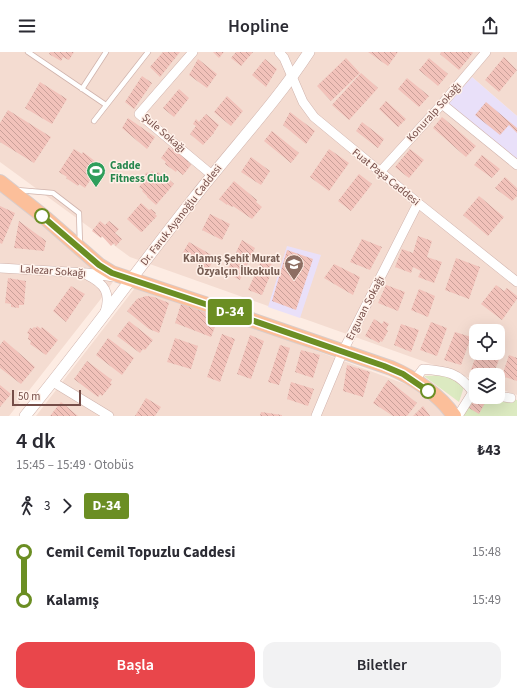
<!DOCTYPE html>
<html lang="tr">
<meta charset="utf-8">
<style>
body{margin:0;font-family:"Source Sans 3",sans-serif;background:#f2f2f3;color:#2b2b33;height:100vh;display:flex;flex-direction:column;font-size:15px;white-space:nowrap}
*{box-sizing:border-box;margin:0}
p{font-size:13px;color:#7c7c81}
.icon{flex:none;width:22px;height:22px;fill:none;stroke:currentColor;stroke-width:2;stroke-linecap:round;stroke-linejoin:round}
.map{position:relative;height:364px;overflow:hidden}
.drawer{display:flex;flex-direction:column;background:#fff;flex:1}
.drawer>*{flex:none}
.badge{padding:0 8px;border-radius:3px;font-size:14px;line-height:26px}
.fabs{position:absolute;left:469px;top:272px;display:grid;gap:8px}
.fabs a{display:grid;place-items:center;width:36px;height:36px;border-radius:8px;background:#fff;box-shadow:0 4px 16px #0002;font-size:20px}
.scale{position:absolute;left:12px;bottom:10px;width:69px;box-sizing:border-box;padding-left:4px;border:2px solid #754d48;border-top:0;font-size:11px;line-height:14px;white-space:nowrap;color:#754d48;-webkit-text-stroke:3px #fff1e9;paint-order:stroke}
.map>.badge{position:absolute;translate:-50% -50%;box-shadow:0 0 0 2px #fff}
.legs{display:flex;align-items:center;gap:6px;height:44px;padding:0 16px;font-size:13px}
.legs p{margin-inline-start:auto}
.overview{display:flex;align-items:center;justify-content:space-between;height:68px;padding:0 16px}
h1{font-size:22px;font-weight:600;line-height:30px}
.cta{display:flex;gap:8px;margin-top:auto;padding:8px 16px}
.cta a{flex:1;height:46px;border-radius:12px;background:#e9464b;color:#fff;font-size:16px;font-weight:600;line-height:46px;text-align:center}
.cta a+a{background:#f2f2f3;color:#2b2b33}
ul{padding:0 16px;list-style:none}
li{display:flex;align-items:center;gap:14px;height:48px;font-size:15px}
li i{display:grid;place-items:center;width:6px;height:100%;margin:0 5px;background:currentColor}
li i::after{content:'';width:10px;height:10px;margin:-5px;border:3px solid;border-radius:50%;background:#fff}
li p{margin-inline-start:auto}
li:first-child i{background:linear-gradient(#0000 50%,currentColor 0)}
li:last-child i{background:linear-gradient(currentColor 50%,#0000 0)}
header{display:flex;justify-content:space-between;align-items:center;height:52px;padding:0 16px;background:#fff;font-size:18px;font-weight:600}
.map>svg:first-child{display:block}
.residential{fill:#f4dcd1;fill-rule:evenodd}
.education{fill:#e9e0f9}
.park{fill:#dceac1}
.building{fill:url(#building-back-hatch)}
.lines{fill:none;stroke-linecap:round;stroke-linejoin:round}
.service-casing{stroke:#d0b3ac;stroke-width:6}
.minor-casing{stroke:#d0b3ac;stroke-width:10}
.tertiary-casing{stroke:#d0b3ac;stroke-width:12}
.primary-casing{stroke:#d8cdcc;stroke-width:16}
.service{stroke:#fff;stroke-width:4.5}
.minor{stroke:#fff;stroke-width:9}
.tertiary{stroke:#fff;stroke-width:11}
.primary{stroke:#fcbf9a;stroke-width:14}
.line-1-casing{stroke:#fff;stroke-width:9}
.line-1{stroke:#6b8e23;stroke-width:6}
.stop-1-dot{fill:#fff;stroke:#6b8e23;stroke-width:2}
.labels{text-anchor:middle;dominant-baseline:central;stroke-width:3;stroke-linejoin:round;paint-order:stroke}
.street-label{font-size:11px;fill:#754d48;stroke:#fff1e9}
.leisure-label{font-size:11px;font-weight:bold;fill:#27864d;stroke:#fff1e9;text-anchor:start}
.education-label{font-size:11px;font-weight:bold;fill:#785e54;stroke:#fff1e9;text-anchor:end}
</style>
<header><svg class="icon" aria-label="menu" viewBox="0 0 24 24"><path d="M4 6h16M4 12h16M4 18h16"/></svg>Hopline<svg class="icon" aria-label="share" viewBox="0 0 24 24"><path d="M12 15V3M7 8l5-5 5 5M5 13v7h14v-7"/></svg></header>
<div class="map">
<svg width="517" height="364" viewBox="0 0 517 364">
<defs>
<pattern id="building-back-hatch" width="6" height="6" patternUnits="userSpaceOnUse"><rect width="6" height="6" fill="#f2c2ba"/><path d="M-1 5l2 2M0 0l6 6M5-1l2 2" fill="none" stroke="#c9a099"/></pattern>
</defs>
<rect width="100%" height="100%" fill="#fdece3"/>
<!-- residential -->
<path class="residential" d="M0 0H517V64L472 25 517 107V343L498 336V323H476V328L130 205 0 110ZM476 279H498V301H476Z
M0 137 120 220 100 248 9 364H0Z
M138 232 445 347 450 364H36Z"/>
<!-- education -->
<path class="education" d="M472 25 517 64V107L448 52Z
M287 194 321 203 300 266 268 255Z"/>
<!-- park -->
<path class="park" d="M446 323 464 335 459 350 424 324Z
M476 343V345H493L517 348V364H462Z"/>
<!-- building -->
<path class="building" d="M50 0H74L69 8 63 5 61 9 49 2Z
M163 0H180L160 25 150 15Z
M213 0H224L219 6Z
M236 0H253L241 14 231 6Z
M368 0H398L388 14Z
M441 0H472L473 1 459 18 440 2Z
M504 5 517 18 499 40 485 28Z
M346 6 360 21 331 49 317 34Z
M429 6 448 22 438 34 419 18Z
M198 7 217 22 207 36 189 23Z
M265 7 277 17 266 35 252 23Z
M361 21 378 36 349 68 332 53Z
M142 24 152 31 134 57 125 50Z
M407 26 429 44 419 55 398 37Z
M40 30 67 47 52 72 25 56Z
M179 37 189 46 174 65 163 56Z
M227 44 243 59 231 74 214 60Z
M386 49 406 67 398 75 379 57Z
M486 50 517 76V81L509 73 500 83 475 63Z
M8 58 51 85 34 111 0 90V71Z
M290 60 315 79 306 92 283 73Z
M206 62 219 73 214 80V81L203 93 190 82 196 74 193 72 196 67 199 70Z
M442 65 476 94 466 105 433 76Z
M128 66 155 85 147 97 122 76Z
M362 70 384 87 378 96 356 79Z
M272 79 299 101 291 111 264 89Z
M169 95 172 98 173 96 189 109 188 110 191 113 183 123 177 118 176 120 165 112 166 110 161 106Z
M74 97 82 102 83 100 100 113 85 136 79 132 78 134 66 126 67 125 59 120Z
M329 97 349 111 329 139 310 125Z
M410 97 424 108 409 126 395 115Z
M482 103 500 117 492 126 474 113Z
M251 105 270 119 261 133 241 120Z
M152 119 156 122 158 120 163 124 164 123 174 132 156 153 147 145V144L142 139 143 138 139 135 142 131 140 129 147 120 149 122Z
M359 122 372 132 351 159 338 149Z
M505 125 517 136V144L512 149 495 136Z
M234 129 257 148 256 150 262 155 252 167 233 154 232 155 227 152V153L219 147Z
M479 144 504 165 488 184 463 163Z
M141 151 149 158 151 157 156 161 155 162 157 164 142 180H141L127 167Z
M0 154 15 161 2 192 0 191Z
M210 162 230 172 222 188 202 178Z
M19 169 46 189 44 199 14 196Z
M100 169 105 173 109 169 119 177 115 181 122 187 116 194 114 191 111 194 102 184 101 186 92 179Z
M418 184 432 189 427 205 442 210 434 231 418 225 421 219 413 215 411 221 395 215 402 197 413 201Z
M362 187 382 195 370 218 350 210Z
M242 188 255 196 240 228 226 221Z
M189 190 215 205 208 218 182 202Z
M287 198 313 207 296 258 272 249Z
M456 206 480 215 469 247 445 238Z
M262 207 274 214 262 243 248 238Z
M334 212 360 225 353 243 324 226Z
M8 226 26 229 24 253H19V256L11 255V252L5 251Z
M386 233 405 240 398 259 378 251Z
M496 233 504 239 507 236 517 244V247L502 268 481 252Z
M71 234 85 242 66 270 53 259Z
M419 237 435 244 428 265 411 258Z
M146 244 154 245 169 251 159 281 149 277 127 259 137 247Z
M181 252 219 265 211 285 175 271Z
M374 267 382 272 384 269 389 272 386 277 388 279 382 290 380 289 379 291 365 284Z
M129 269 153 288 145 298 143 297 140 301 117 284Z
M431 270 447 276 437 304 420 298Z
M401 272 419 278 411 300 394 293Z
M37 274 41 277 42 275 58 288 46 303 30 292 31 289 28 287 29 282 27 281 30 276 32 277 34 275 36 276Z
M455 280 471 285 461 313 444 308Z
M222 282 235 287 220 330 207 325Z
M250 283 264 289 251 327 237 322Z
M108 286 134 306 122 323 96 303Z
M175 286 198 294 191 317 167 310Z
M4 288 35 315 21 332 0 316V293Z
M280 293 290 296 279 333 268 330Z
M498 296 503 297 493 323H486L471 318 477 301H498Z
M301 298 320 303 313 326 295 320Z
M509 303 517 306V329L502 324Z
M87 309 112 328 110 331 112 332 102 344 100 342 98 345 74 327Z
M347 313 370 320 363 345 343 339Z
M388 328 417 351 407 364H393L373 351Z
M291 330 314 337 308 354 287 347Z
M0 333 11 342 0 355Z
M476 345H479L486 349 479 362 469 356Z
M146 346 161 355 155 364H135Z
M61 350 78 364H50Z
M423 354 430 364H413Z
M261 360 282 363V364H260Z"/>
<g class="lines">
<!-- service casing -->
<g class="service-casing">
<path id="service" d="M28 0 106 53
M82 37 106 0
M94 69 148 0
M17 138 53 141 79 161 80 193"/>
</g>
<!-- minor casing -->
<g class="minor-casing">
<path id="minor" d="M193 0 139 62 212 123
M279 0 284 6 303 50 314 65 418 151 517 230
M442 52 517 113
M380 120 442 52 486 0
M0 216 87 221 114 225
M87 223C105 232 111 241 105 260
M414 329 423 317C447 319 458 320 473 340L458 364
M53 330 109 364
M498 344 511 346
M316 364 343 299 418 151"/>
</g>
<!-- tertiary casing -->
<g class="tertiary-casing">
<path id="tertiary" d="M25 364C83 293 137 218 194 146 232 97 275 52 309 0"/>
</g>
<!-- primary casing -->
<g class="primary-casing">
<path id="primary" d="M0 130 43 164 99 213 112 221 205 252 391 316C414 326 440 343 454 364"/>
</g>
<!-- service -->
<use href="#service" class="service"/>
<!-- minor -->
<use href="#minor" class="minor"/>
<!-- tertiary -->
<use href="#tertiary" class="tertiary"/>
<!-- primary -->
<use href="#primary" class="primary"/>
</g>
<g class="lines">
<!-- line-1 casing -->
<g class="line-1-casing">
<path id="line-1" d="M42 164 99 213 112 221 205 252 384 314 403 322 428 339"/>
</g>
<!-- line-1 -->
<use href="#line-1" class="line-1"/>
</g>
<!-- icons -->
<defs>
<g id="stadium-pin" transform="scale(1)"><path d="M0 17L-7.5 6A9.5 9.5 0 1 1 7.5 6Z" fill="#2e9e5b" stroke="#fff1e9"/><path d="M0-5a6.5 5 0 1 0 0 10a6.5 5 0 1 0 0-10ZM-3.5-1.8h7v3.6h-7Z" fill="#fff"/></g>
<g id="school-pin" transform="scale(1)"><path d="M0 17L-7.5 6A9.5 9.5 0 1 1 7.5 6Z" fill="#8d6e63" stroke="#fff1e9"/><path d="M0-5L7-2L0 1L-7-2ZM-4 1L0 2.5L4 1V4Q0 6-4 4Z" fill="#fff"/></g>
</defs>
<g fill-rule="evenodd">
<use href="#stadium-pin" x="96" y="119"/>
<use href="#school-pin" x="294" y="212"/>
</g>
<!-- markers -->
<g class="stop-1-dot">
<circle cx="42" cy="164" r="7"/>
<circle cx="428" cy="339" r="7"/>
</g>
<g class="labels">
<!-- street labels -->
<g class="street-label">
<text transform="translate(434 60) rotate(-48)">Konuralp Sokağı</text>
<text transform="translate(164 81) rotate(41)">Şule Sokağı</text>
<text transform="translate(386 125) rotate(39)">Fuat Paşa Caddesi</text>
<text transform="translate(181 163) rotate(-52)">Dr. Faruk Ayanoğlu Caddesi</text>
<text transform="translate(53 219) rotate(4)">Lalezar Sokağı</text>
<text transform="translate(365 256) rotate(-63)">Erguvan Sokağı</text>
</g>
<!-- leisure labels -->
<g class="leisure-label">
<text x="110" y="113">Cadde<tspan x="110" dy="13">Fitness Club</tspan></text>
</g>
<!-- education labels -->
<g class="education-label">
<text x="280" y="206">Kalamış Şehit Murat<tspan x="280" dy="13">Özyalçın İlkokulu</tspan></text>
</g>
</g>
</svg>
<div class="fabs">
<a><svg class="icon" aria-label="locate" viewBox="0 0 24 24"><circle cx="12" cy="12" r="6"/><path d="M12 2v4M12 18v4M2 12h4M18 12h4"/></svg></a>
<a><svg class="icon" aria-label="layers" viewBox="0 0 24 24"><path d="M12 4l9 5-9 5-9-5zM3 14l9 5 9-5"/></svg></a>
</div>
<div class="scale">50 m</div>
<b class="badge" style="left:230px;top:260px;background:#6b8e23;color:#fff">D-34</b>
</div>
<section class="drawer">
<div class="overview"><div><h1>4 dk</h1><p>15:45 – 15:49 · Otobüs</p></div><b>₺43</b></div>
<div class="legs"><svg class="icon" aria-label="walk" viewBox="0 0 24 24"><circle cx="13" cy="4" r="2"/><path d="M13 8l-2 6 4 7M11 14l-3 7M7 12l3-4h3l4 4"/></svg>3<svg class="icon" aria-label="forward" viewBox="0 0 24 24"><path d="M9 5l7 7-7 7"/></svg><b class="badge" style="background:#6b8e23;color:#fff">D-34</b></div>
<ul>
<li><i style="color:#6b8e23"></i><b>Cemil Cemil Topuzlu Caddesi</b><p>15:48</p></li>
<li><i style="color:#6b8e23"></i><b>Kalamış</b><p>15:49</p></li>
</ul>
<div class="cta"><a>Başla</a><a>Biletler</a></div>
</section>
